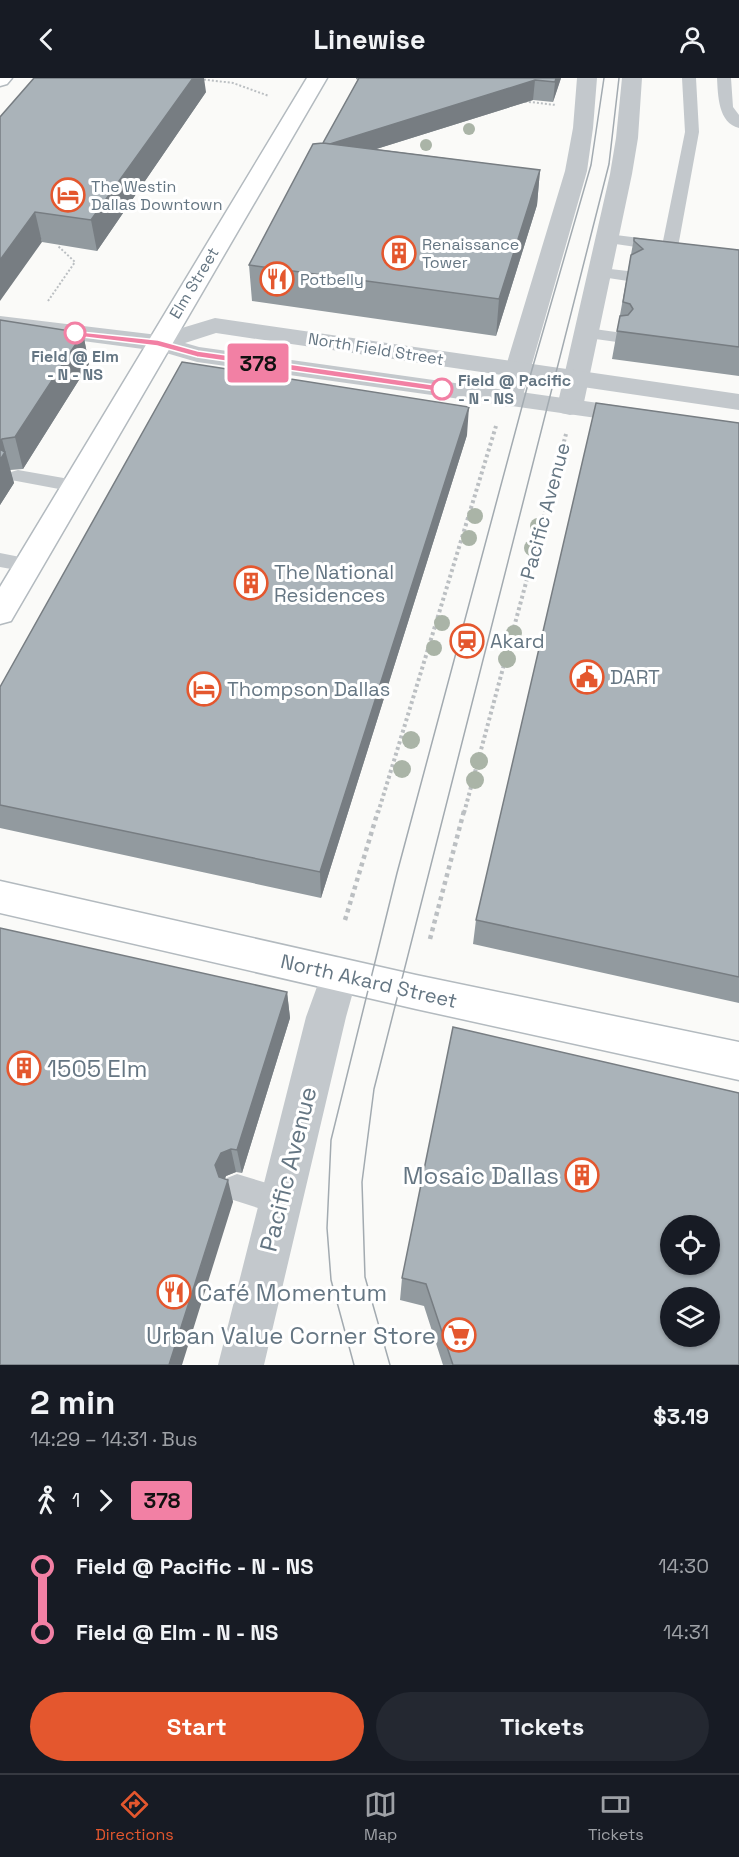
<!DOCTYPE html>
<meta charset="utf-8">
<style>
body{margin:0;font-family:"Space Grotesk",sans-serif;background:#242831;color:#f1f3f6;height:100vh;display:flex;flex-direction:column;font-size:22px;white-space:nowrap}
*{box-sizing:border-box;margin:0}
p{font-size:20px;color:#9ea1a6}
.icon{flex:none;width:33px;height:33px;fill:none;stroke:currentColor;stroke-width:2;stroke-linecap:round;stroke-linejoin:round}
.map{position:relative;height:1287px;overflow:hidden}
.panel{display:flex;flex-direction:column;background:#171b24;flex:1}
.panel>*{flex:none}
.badge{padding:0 12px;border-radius:4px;font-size:21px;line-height:39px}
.tools{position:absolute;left:660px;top:1137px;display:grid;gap:12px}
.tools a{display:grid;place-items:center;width:60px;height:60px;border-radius:50%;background:#171b24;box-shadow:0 2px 4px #0004;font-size:30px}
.map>.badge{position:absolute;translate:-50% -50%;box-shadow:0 0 0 3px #fff}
.legs{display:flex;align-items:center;gap:9px;height:66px;padding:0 30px;font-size:20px}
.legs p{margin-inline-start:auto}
.headline{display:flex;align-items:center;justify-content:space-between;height:102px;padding:0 30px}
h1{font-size:33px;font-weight:700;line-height:45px}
.button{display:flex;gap:12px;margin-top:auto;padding:12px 30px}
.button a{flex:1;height:69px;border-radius:36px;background:#e4572e;color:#fff;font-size:24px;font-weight:700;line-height:69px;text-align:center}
.button a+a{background:#242831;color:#f1f3f6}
ul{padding:0 30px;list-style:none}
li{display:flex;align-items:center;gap:21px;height:66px;font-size:22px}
li i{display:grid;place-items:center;width:9px;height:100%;margin:0 8px;background:currentColor}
li i::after{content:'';width:15px;height:15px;margin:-8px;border:4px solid;border-radius:50%;background:#171b24}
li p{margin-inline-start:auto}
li:first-child i{background:linear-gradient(#0000 50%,currentColor 0)}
li:last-child i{background:linear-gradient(currentColor 50%,#0000 0)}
header{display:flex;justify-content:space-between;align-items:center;height:78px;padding:0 30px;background:#171b24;font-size:27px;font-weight:700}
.dock{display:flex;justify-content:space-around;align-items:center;height:84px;border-top:2px solid #363941;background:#171b24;font-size:16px;color:#9ea1a6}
.dock a{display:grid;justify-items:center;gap:3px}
.dock .selected{color:#e4572e}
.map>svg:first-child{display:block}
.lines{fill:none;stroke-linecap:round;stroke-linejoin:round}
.secondary-casing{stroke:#b3babf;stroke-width:3}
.path-far2{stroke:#bbbfc2;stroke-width:2;stroke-dasharray:2 2;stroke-linecap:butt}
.path-far1{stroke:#bbbfc2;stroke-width:4;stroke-dasharray:3 3;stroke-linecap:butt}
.path{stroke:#bbbfc2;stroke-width:4.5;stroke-dasharray:4 4;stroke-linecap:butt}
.service{fill:#c3c8cc;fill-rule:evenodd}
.minor{fill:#c3c8cc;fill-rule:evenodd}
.tertiary{fill:#c3c8cc;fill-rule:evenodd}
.secondary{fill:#fff;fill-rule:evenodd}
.tram{stroke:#a2aab0;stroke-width:1.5}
.tree{fill:#aab4a7}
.wall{fill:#929a9f}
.shaded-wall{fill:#777d82}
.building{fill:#aab3b9;stroke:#777d82;stroke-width:1.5;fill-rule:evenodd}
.line-1{fill:#f280a4;stroke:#fff;stroke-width:1.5}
.stop-1-dot{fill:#fff;stroke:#f280a4;stroke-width:3}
.labels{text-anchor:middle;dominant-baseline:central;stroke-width:6;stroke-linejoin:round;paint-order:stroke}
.far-poi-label{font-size:16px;fill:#657683;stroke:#fff;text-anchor:start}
.far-street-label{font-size:16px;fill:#657683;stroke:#fff}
.far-stop-label{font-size:16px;font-weight:bold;fill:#657683;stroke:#fff}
.street-label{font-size:20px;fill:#657683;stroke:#fff}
.poi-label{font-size:20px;fill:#657683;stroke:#fff;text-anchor:start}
.near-poi-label{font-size:24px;fill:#657683;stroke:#fff;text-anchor:start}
.near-street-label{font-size:24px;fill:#657683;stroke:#fff}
</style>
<header><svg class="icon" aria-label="back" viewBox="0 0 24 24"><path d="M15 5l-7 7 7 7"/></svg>Linewise<svg class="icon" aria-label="person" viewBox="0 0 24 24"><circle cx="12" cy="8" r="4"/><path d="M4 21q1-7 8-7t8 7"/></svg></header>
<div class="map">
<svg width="739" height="1287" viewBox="0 0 739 1287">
<rect width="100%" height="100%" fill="#fafaf8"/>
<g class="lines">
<!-- secondary casing -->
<g class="secondary-casing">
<path id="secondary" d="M0 0H12L7 6 0 8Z
M307 0H327L11 543 0 546V509Z
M0 803 416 897 739 964V1002L416 931 0 835Z"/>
</g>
<!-- path-far2 -->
<path class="path-far2" d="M192 0 233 5 269 18
M521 23 556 27
M48 223 75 184 58 168"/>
<!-- path-far1 -->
<path class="path-far1" d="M378 735 496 348
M464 735 566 356"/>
<!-- path -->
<path class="path" d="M345 842 378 733
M430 861 464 733"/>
<!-- service -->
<path class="service" d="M682 0H696L699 54 678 169 670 174 602 164 600 161 602 158 608 156 663 163 685 54Z
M717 0H731L733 29 739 37V50C718 45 718 17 717 0Z
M601 190 628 193 636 198 628 203 595 198 593 195 595 192Z
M587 250 623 255 626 259 623 263 617 264 581 259 578 255 581 251Z
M18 392 75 402 82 403 85 408 82 413 75 414 11 402 8 398 11 394Z
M0 475 35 482 38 487 35 492 28 494 0 489Z
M237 1096 290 1112 295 1122 290 1132 280 1137 227 1120 223 1110 227 1100Z"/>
<!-- minor -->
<path class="minor" d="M577 0H597L593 50 587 93 522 321 518 327 509 329 500 327 496 321 565 93 573 50Z
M622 0H642L638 60 632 96 583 329 579 335 570 337 561 335 557 329 610 96 616 60Z
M0 238 158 257 167 260 171 265 167 270 158 273 0 252Z
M339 879 352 884 358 896 346 939 264 1287H218L306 939 326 884Z"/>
<!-- tertiary -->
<path class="tertiary" d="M215 240 739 316V332L216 255 185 265 199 269 648 332 652 338 648 344 639 346 197 284 149 270 145 265 149 260Z"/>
<!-- secondary -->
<use href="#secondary" class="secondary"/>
<!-- tram -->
<path class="tram" d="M354 1287 331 1202 327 1150 331 1062 397 795 531 295 591 87 604 0
M390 1287 365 1199 362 1104 374 1011 609 86 619 0"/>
</g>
<!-- trees -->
<g class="tree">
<circle cx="469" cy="51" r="6"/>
<circle cx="426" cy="67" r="6"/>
<circle cx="475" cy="438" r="8"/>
<circle cx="538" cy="448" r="8"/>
<circle cx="469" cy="460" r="8"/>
<circle cx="532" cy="470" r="8"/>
<circle cx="442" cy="545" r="8"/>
<circle cx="514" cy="555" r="8"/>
<circle cx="434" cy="570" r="8"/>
<circle cx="507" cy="581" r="9"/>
<circle cx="411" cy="662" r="9"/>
<circle cx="479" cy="683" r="9"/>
<circle cx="402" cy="691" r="9"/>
<circle cx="475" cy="702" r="9"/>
</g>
<!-- wall -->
<path class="wall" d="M356 0H561L553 24 533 22 376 71 540 92 537 127 496 258 252 223 249 187 323 65 358 2 356 1Z
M206 14 97 173 42 164 0 39Z
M634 160 739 172V298L612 281Z
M0 242 83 255 89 286 23 391 10 392 14 405 0 427Z
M739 345V925L473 866 476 842Z
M467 357 321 820 0 750V609Z
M287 914 290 940 242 1095 236 1094 226 1098 225 1101 233 1124 0 1287Z
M402 1200 739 1287H443L424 1228 400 1222Z"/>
<!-- shaded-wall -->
<path class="shaded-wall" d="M193 0H204L206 14 97 173 91 142Z
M556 0H561L553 24 555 4Z
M535 2 533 22 322 88V68Z
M540 92 537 127 496 258 499 221Z
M35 134 42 164 0 223V182Z
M83 255 89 286 23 391 15 359Z
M469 329 467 357 321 820 320 794Z
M2 361 14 405 0 427V363Z
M287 914 290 940 242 1095 237 1072Z
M231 1071 236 1094 226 1098 221 1109 215 1087 221 1075Z
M228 1102 233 1124 182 1287H169Z"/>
<!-- building -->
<path class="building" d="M34 0H193L91 142 35 134 0 182V39Z
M359 0H556L555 4 535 2 330 66 323 65Z
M323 65 540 92 499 221 249 187 313 66Z
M634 160 739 172V269L617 253 620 238 628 237 633 231 630 226 623 224 631 177 643 171 634 163Z
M0 242 83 255 15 359 2 361 0 363Z
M182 284 469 329 320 794 0 727V609Z
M596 325 739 345V899L476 842Z
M0 371 1 372 5 374 0 382Z
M0 850 287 914 237 1072 231 1071 221 1075 215 1087 219 1099 228 1102 169 1287H0Z
M453 949 739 1015V1287H453L426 1206 402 1200ZM670 1148H710V1186H670ZM670 1220H710V1258H670Z"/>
<!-- line-1 -->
<path class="line-1" d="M72 253 158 262 198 273 442 308 447 311 442 314 197 279 157 268 75 258 71 255Z"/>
<!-- icons -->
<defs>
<g id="hotel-ring" transform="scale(1.725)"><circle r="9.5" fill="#fff" stroke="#e4572e" stroke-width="1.5"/><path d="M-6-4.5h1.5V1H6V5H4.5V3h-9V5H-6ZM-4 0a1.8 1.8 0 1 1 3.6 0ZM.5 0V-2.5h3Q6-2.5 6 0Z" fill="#e4572e"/></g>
<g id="building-ring" transform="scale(1.725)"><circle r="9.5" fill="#fff" stroke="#e4572e" stroke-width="1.5"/><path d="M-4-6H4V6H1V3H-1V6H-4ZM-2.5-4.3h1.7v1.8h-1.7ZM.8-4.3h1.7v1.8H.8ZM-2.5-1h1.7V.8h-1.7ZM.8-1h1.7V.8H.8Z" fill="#e4572e"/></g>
<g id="restaurant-ring" transform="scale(1.725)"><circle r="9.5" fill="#fff" stroke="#e4572e" stroke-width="1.5"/><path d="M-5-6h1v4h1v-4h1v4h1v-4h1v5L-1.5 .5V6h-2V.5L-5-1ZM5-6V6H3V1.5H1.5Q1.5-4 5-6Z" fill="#e4572e"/></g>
<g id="station-ring" transform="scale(1.725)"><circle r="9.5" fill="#fff" stroke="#e4572e" stroke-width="1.5"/><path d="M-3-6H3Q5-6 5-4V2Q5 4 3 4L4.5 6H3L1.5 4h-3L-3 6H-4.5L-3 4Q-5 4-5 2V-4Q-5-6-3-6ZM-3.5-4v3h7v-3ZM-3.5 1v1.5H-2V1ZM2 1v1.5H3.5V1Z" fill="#e4572e"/></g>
<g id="civic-ring" transform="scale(1.725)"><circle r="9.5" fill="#fff" stroke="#e4572e" stroke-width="1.5"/><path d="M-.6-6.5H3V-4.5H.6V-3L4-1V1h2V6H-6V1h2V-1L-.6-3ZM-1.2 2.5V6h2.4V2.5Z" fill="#e4572e"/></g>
<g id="supermarket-ring" transform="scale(1.725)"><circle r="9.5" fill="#fff" stroke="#e4572e" stroke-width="1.5"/><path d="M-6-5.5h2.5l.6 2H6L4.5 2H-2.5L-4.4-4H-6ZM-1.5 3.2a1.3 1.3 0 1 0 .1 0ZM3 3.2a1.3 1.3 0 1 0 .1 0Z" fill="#e4572e"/></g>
</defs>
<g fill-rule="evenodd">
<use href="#hotel-ring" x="68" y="117"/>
<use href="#building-ring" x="399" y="175"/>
<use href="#restaurant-ring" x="277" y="201"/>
<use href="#building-ring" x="251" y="505"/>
<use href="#station-ring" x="467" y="563"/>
<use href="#civic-ring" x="587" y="599"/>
<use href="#hotel-ring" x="204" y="611"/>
<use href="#building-ring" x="24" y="990"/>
<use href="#building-ring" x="582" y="1097"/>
<use href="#restaurant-ring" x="174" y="1214"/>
<use href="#supermarket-ring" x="459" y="1257"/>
</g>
<!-- markers -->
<g class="stop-1-dot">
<circle cx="75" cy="255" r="10"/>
<circle cx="442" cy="311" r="10"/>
</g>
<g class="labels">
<!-- far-poi labels -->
<g class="far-poi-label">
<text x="91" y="108">The Westin<tspan x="91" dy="18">Dallas Downtown</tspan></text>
<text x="422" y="166">Renaissance<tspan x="422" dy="18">Tower</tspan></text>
<text x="300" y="201">Potbelly</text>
</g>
<!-- far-street labels -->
<g class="far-street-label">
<text transform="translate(194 205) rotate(-59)">Elm Street</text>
<text transform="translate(376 271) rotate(9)">North Field Street</text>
</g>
<!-- far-stop labels -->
<g class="far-stop-label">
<text x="75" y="278">Field @ Elm<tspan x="75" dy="18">- N - NS</tspan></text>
<text x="458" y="302" text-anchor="start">Field @ Pacific<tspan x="458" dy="18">- N - NS</tspan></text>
</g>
<!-- street labels -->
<g class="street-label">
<text transform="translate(545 433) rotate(-75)">Pacific Avenue</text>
<text transform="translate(369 903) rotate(13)">North Akard Street</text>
</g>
<!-- poi labels -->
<g class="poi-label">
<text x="274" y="494">The National<tspan x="274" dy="23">Residences</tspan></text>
<text x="490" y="563">Akard</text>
<text x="610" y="599">DART</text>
<text x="227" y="611">Thompson Dallas</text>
</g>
<!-- near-poi labels -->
<g class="near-poi-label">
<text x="47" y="990">1505 Elm</text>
<text x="559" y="1097" text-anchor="end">Mosaic Dallas</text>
<text x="197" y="1214">Café Momentum</text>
<text x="436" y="1257" text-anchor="end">Urban Value Corner Store</text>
</g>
<!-- near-street labels -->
<g class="near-street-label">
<text transform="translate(288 1091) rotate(-76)">Pacific Avenue</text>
</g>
</g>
</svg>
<div class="tools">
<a><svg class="icon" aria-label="locate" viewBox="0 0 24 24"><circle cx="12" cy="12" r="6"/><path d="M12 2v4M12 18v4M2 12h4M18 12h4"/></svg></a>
<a><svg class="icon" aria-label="layers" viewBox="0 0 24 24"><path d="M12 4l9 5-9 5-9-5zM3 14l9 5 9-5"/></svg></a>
</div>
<b class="badge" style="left:258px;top:285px;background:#f280a4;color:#111">378</b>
</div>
<section class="panel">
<div class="headline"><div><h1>2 min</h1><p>14:29 – 14:31 · Bus</p></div><b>$3.19</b></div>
<div class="legs"><svg class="icon" aria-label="walk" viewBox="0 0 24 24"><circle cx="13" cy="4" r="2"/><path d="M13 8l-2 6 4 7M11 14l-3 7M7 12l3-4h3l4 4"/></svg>1<svg class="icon" aria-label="forward" viewBox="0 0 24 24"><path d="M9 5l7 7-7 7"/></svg><b class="badge" style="background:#f280a4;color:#111">378</b></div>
<ul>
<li><i style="color:#f280a4"></i><b>Field @ Pacific - N - NS</b><p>14:30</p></li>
<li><i style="color:#f280a4"></i><b>Field @ Elm - N - NS</b><p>14:31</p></li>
</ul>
<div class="button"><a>Start</a><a>Tickets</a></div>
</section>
<nav class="dock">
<a class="selected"><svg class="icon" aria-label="directions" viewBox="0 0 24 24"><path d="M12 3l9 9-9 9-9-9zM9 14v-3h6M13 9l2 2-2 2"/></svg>Directions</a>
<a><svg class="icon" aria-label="map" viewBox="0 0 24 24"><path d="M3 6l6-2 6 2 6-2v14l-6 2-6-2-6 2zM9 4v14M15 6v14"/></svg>Map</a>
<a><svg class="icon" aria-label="tickets" viewBox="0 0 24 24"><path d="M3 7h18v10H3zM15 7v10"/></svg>Tickets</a>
</nav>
